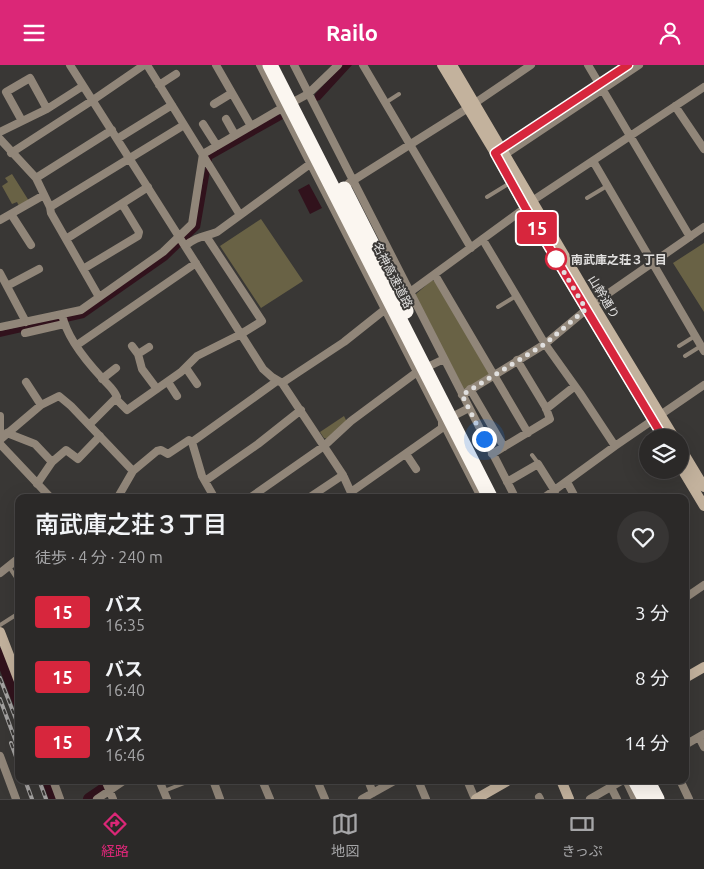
<!DOCTYPE html>
<html lang="ja">
<meta charset="utf-8">
<style>
body{margin:0;font-family:Ubuntu,"Noto Sans JP",sans-serif;background:#373534;color:#f1f3f6;height:100vh;display:flex;flex-direction:column;font-size:19px;white-space:nowrap}
*{box-sizing:border-box;margin:0}
p{font-size:16px;color:#a6a6a8}
.icon{flex:none;width:28px;height:28px;fill:none;stroke:currentColor;stroke-width:2;stroke-linecap:round;stroke-linejoin:round}
.map{position:relative;flex:1;overflow:hidden}
.panel{position:absolute;left:15px;top:429px;width:674px;height:290px;display:flex;flex-direction:column;background:#2b2928;border-radius:10px;box-shadow:0 5px 20px #0002,0 0 0 1px #474545}
.panel>*{flex:none}
.badge{padding:0 10px;border-radius:4px;font-size:18px;line-height:32px}
.buttons{position:absolute;left:639px;top:364px;display:grid;gap:10px}
.buttons a{display:grid;place-items:center;width:50px;height:50px;border-radius:50%;background:#2b2928;box-shadow:0 5px 20px #0002,0 0 0 1px #474545;font-size:25px}
.you{position:absolute;width:25px;height:25px;margin:-12px;border:4px solid #fff;border-radius:50%;background:#1a73e8;box-shadow:0 0 0 8px #1a73e833}
.map>.badge{position:absolute;translate:-50% -50%;box-shadow:0 0 0 2px #fff}
.round{display:grid;place-items:center;flex:none;width:52px;height:52px;border-radius:26px;background:#373534}
.summary{display:flex;align-items:center;justify-content:space-between;height:85px;padding:0 20px}
h1{font-size:24px;font-weight:600;line-height:38px}
ul{padding:0;list-style:none}
li{display:flex;align-items:center;gap:15px;height:65px;padding:0 20px}
li div{flex:1}
li b{display:block;font-size:19px}
li em{font-style:normal}
li .badge{min-width:55px;font-weight:700;text-align:center}
header{display:flex;justify-content:space-between;align-items:center;height:65px;padding:0 20px;background:#db2777;color:#fff;font-size:22px;font-weight:600}
.tab-bar{display:flex;justify-content:space-around;align-items:center;height:70px;border-top:1px solid #474545;background:#2b2928;font-size:14px;color:#a6a6a8}
.tab-bar a{display:grid;justify-items:center;gap:2px}
.tab-bar .current{color:#db2777}
.map>svg:first-child{display:block}
.green{fill:#696245}
.water{fill:#31121c}
.lines{fill:none;stroke-linecap:round;stroke-linejoin:round}
.river{stroke:#31121c;stroke-width:12}
.lane{stroke:#918679;stroke-width:4}
.street{stroke:#918679;stroke-width:8}
.secondary{stroke:#c3b29d;stroke-width:10}
.highway{stroke:#fbf6f0;stroke-width:15}
.rail-casing{stroke:#a4a2a1;stroke-width:4}
.rail{stroke:#393735;stroke-width:2;stroke-dasharray:5.5;stroke-linecap:butt}
.line-casing{stroke:#fff;stroke-width:11}
.line{stroke:#d7263d;stroke-width:8}
.walk{stroke:#e0dfde;stroke-width:5;stroke-dasharray:0 9}
.stop-dot{fill:#fff;stroke:#d7263d;stroke-width:2.5}
.labels{text-anchor:middle;dominant-baseline:central;stroke-width:4;stroke-linejoin:round;paint-order:stroke}
.stop-label{font-size:12px;font-weight:bold;fill:#e0dfde;stroke:#393735;text-anchor:start}
.street-label{font-size:12px;fill:#e0dfde;stroke:#393735}
</style>
<header><svg class="icon" aria-label="menu" viewBox="0 0 24 24"><path d="M4 6h16M4 12h16M4 18h16"/></svg>Railo<svg class="icon" aria-label="person" viewBox="0 0 24 24"><circle cx="12" cy="8" r="4"/><path d="M4 21q1-7 8-7t8 7"/></svg></header>
<div class="map">
<svg width="704" height="734" viewBox="0 0 704 734">
<rect width="100%" height="100%" fill="#393735"/>
<!-- green -->
<path class="green" d="M12 109 29 136 19 141 17 137 12 139 2 121 8 117 5 113Z
M261 154 303 216 261 243 220 181Z
M704 178V247L673 198Z
M432 215 436 217 489 306V309L466 324 463 323 415 230Z
M344 351 347 357 328 374 324 373 320 367Z"/>
<!-- water -->
<path class="water" d="M343 0H352L320 35 316 36 314 33 315 29Z
M278 49 281 50 283 54 212 94 200 163 167 195 84 253 0 272V266L82 248 194 161 208 90Z
M309 119 322 143 310 149 298 125Z"/>
<g class="lines">
<!-- river -->
<path class="river" d="M0 589 19 638
M48 715 55 734
M89 734 117 715"/>
<!-- lane -->
<path class="lane" d="M385 38 399 29
M487 132 510 118
M587 133 607 121
M498 242 516 231
M679 281 695 271
M685 291 701 281
M532 390 538 398
M9 502 19 517
M0 560 19 548
M164 726 187 717"/>
<!-- street -->
<path class="street" d="M70 0 263 304 272 312 282 318 343 410 353 432
M147 0 240 150
M216 0 251 61
M260 0 481 432
M294 0 515 432
M363 0 471 183
M588 0 690 172
M159 20 176 9
M475 38 531 0
M214 39 232 28
M675 41 704 84
M226 54 235 70
M22 56 6 27 30 13 47 44
M203 59 217 81
M0 67 47 44 83 21
M0 74 36 113 50 142 51 148 99 232
M117 74 172 40
M499 86 628 0
M11 88 93 35 144 0
M501 92 639 0
M593 96 704 286
M36 113 112 65
M349 118 468 43
M532 136 704 22
M50 142 184 60
M11 149 31 180
M0 155 44 130
M66 174 148 122
M483 175 545 279 580 328 615 381
M185 181C197 171 204 172 217 167L310 99
M83 204 138 171 139 167 122 139
M0 208 26 257
M435 210 528 368
M7 221 39 204
M406 230 525 143
M62 249C66 271 87 297 102 313 107 319 114 324 117 332L89 360
M0 262 81 245 163 187 192 159 203 89 282 43 308 29 338 0
M25 268 64 259
M77 280 196 198
M132 281 138 289 142 304 157 324
M138 289 149 282
M186 303 197 319
M102 314 116 303
M26 317 41 340
M168 317 177 331
M282 318 344 277 388 242
M470 324 504 382
M462 330 545 279 593 239 704 162
M116 334 127 345 181 307 197 291 241 269 262 256 206 171
M546 344 575 321
M0 351V376
M7 368 35 379 52 397
M1 374 41 340 59 331 71 341 133 406
M192 377 202 411 214 432
M0 379 50 432
M406 389 416 404
M492 389 550 354 546 343 517 295
M205 416 258 379 301 345
M507 417 538 399 555 426
M567 417 575 432
M37 419 52 397 66 385 78 394 100 371
M352 429 351 427 442 363V357L469 343
M118 432 133 406 157 386 161 385 168 389 189 375 192 377 277 316
M251 432 324 381 351 356 417 307 444 294
M310 432 343 410
M545 432 615 381 704 320
M0 508 19 493
M685 533 704 520
M699 672 704 682
M685 680 704 669
M0 691 16 734
M53 715 60 734
M105 715 113 734
M159 715 167 734
M213 715 220 734
M262 715 270 734
M317 715 325 734
M368 715 373 728
M418 715 426 734
M467 715 475 734
M626 715 635 734
M680 715 689 734
M611 722 617 734
M539 732 540 734
M97 734 125 715
M362 734 396 715
M590 734 623 715"/>
<!-- secondary -->
<path class="secondary" d="M442 0 495 88 525 143 663 372
M452 0 593 239 674 372
M680 382 704 422
M680 401 704 441
M0 567 19 616
M685 613 704 602
M561 715 569 734
M476 734 509 715"/>
<!-- highway -->
<path class="highway" d="M270 0 490 432
M344 124 406 246
M635 715 645 734
M647 715 657 734"/>
<!-- rail casing -->
<g class="rail-casing">
<path id="rail" d="M0 613 19 662
M0 634 19 685
M11 678 19 700
M25 715 32 734
M39 715 46 734"/>
</g>
<!-- rail -->
<use href="#rail" class="rail"/>
</g>
<g class="lines">
<!-- line casing -->
<g class="line-casing">
<path id="line" d="M628 0 495 88 525 142 663 372"/>
</g>
<!-- line -->
<use href="#line" class="line"/>
<!-- walk -->
<path class="walk" d="M484 374 462 330 545 279 586 244 556 194"/>
</g>
<!-- markers -->
<circle class="stop-dot" cx="556" cy="194" r="10"/>
<g class="labels">
<!-- stop labels -->
<g class="stop-label">
<text x="571" y="194">南武庫之荘３丁目</text>
</g>
<!-- street labels -->
<g class="street-label">
<text transform="translate(393 210) rotate(63)">名神高速道路</text>
<text transform="translate(604 232) rotate(59)">山幹通り</text>
</g>
</g>
</svg>
<div class="buttons">
<a><svg class="icon" aria-label="layers" viewBox="0 0 24 24"><path d="M12 4l9 5-9 5-9-5zM3 14l9 5 9-5"/></svg></a>
</div>
<div class="you" style="left:484px;top:374px"></div>
<b class="badge" style="left:537px;top:163px;background:#d7263d;color:#fff">15</b>
<section class="panel">
<div class="summary"><div><h1>南武庫之荘３丁目</h1><p>徒歩 · 4 分 · 240 m</p></div><a class="round"><svg class="icon" aria-label="heart" viewBox="0 0 24 24"><path d="M12 20l-8-8c-3-5 5-10 8-4 3-6 11-1 8 4z"/></svg></a></div>
<ul>
<li><span class="badge" style="background:#d7263d;color:#fff">15</span><div><b>バス</b><p>16:35</p></div><em>3 分</em></li>
<li><span class="badge" style="background:#d7263d;color:#fff">15</span><div><b>バス</b><p>16:40</p></div><em>8 分</em></li>
<li><span class="badge" style="background:#d7263d;color:#fff">15</span><div><b>バス</b><p>16:46</p></div><em>14 分</em></li>
</ul>
</section>
</div>
<nav class="tab-bar">
<a class="current"><svg class="icon" aria-label="directions" viewBox="0 0 24 24"><path d="M12 3l9 9-9 9-9-9zM9 14v-3h6M13 9l2 2-2 2"/></svg>経路</a>
<a><svg class="icon" aria-label="map" viewBox="0 0 24 24"><path d="M3 6l6-2 6 2 6-2v14l-6 2-6-2-6 2zM9 4v14M15 6v14"/></svg>地図</a>
<a><svg class="icon" aria-label="tickets" viewBox="0 0 24 24"><path d="M3 7h18v10H3zM15 7v10"/></svg>きっぷ</a>
</nav>
